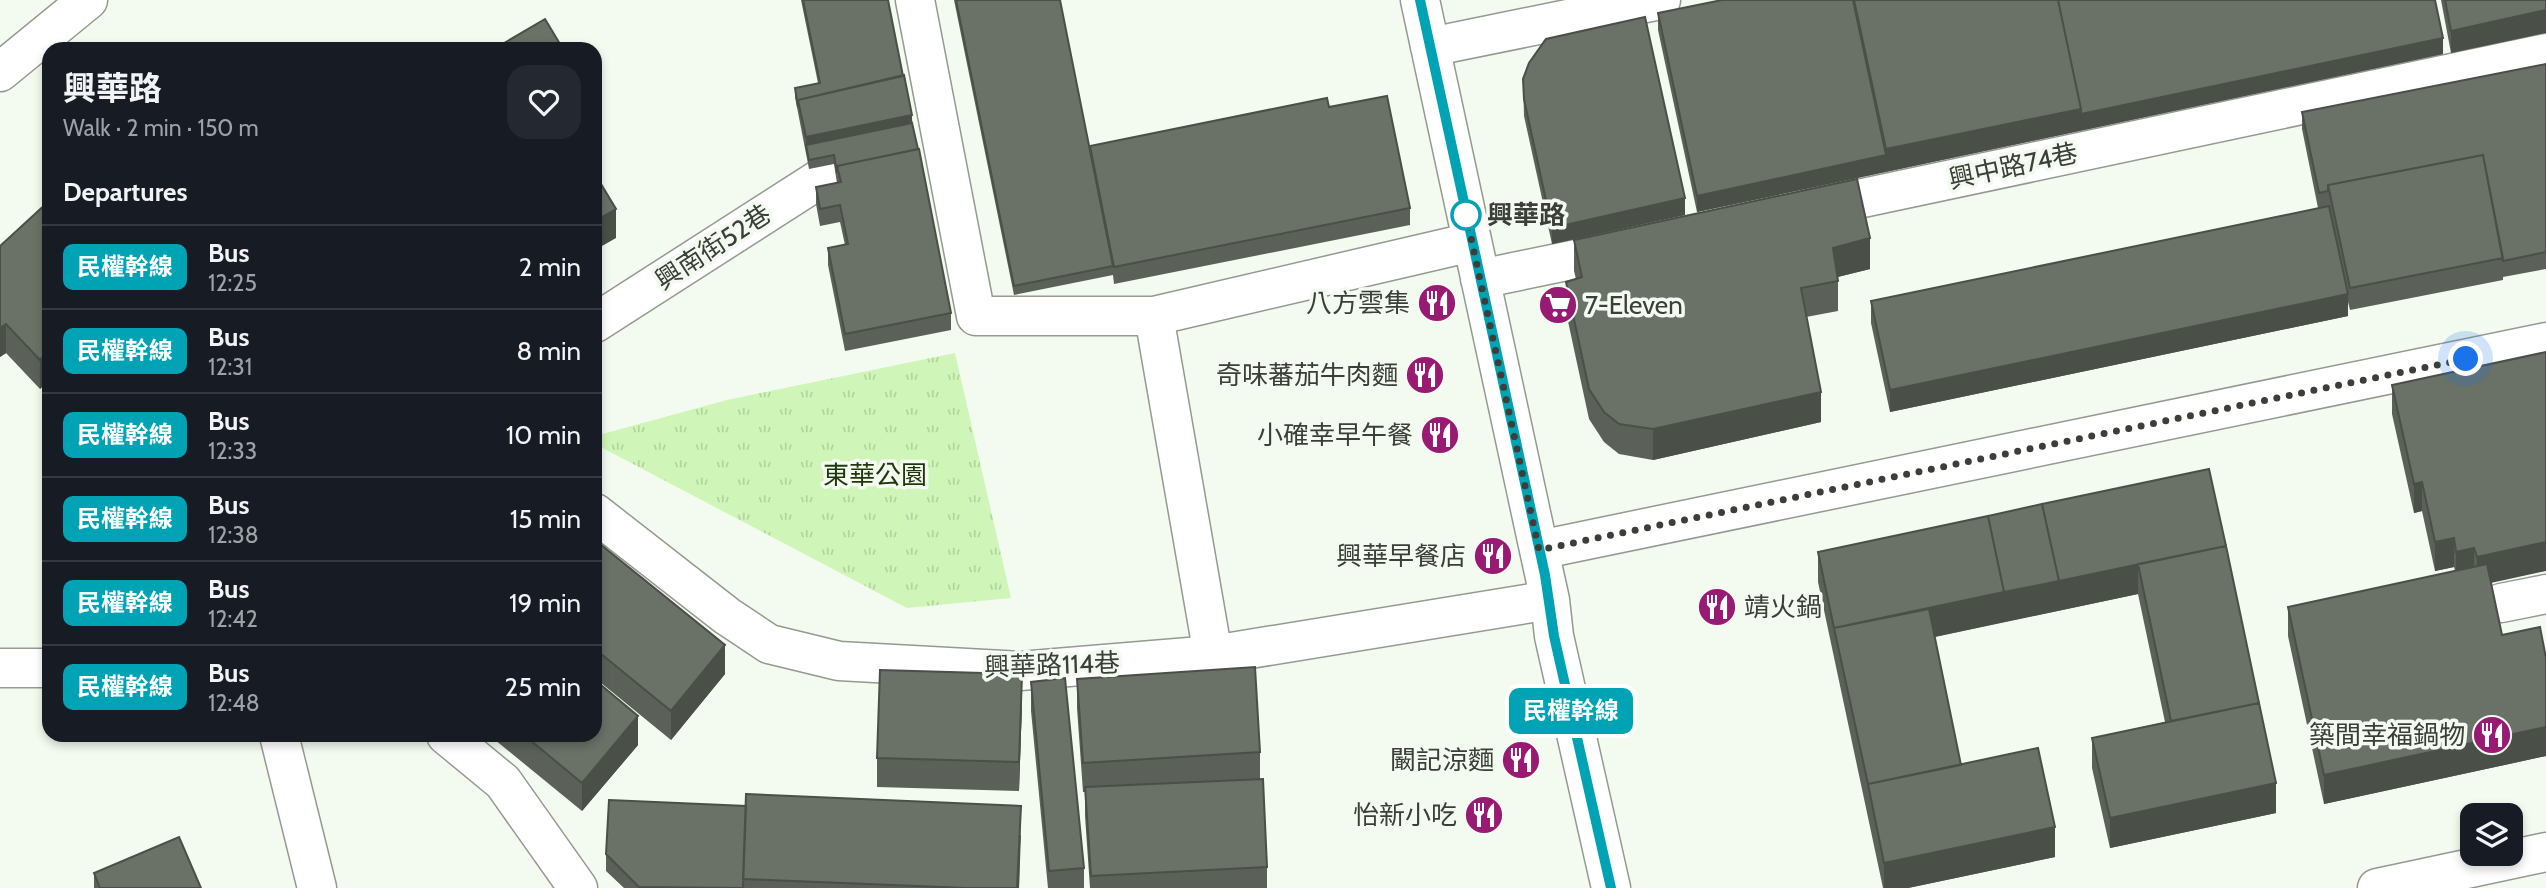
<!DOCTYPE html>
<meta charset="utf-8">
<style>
body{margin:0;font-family:Cabin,"Noto Sans TC",sans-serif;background:#242831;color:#f1f3f6;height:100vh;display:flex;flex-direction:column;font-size:26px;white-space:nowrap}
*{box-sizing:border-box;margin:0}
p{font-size:23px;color:#9ea1a6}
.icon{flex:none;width:38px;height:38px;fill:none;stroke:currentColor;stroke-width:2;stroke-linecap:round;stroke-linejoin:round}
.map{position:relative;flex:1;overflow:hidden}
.panel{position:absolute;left:42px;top:42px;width:560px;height:700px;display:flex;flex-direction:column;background:#171b24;border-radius:21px;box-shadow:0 4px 10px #0003}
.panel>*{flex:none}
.badge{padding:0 14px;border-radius:10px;font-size:24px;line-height:46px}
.buttons{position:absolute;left:2460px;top:803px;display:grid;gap:14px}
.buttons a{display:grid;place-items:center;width:63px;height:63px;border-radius:14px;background:#171b24;box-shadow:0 4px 10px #0003;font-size:35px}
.you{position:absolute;width:35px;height:35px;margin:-18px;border:5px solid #fff;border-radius:50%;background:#1a73e8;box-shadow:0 0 0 10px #1a73e833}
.map>.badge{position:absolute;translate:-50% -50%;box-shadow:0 0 0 4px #fff}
h2{padding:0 21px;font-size:26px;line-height:63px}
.round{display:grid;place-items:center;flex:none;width:74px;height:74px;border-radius:21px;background:#242831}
.head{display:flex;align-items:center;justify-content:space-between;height:119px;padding:0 21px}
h1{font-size:33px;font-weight:700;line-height:52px}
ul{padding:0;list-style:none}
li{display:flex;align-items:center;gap:21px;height:84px;padding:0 21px;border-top:2px solid #363941}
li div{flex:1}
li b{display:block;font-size:26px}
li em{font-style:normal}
li .badge{min-width:77px;font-weight:700;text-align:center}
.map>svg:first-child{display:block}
.park{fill:url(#park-tufts)}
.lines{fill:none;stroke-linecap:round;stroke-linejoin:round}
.minor-casing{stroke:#939a8f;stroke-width:41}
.minor{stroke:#fff;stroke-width:38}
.wall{fill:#5b6159}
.shaded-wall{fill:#4a4f48}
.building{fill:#6a7167;stroke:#4a4f48;stroke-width:2}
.line-casing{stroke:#fff;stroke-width:16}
.line{stroke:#00a3b4;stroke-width:10}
.walk{stroke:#3b3e39;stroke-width:7;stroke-dasharray:0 12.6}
.stop-dot{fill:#fff;stroke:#00a3b4;stroke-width:3.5}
.labels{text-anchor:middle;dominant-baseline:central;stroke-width:7;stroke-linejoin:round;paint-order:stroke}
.street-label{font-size:26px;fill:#3b3e39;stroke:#f3faef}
.stop-label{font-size:26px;font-weight:bold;fill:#3b3e39;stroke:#f3faef;text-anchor:start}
.poi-label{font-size:26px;fill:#3b3e39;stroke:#f3faef;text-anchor:end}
.park-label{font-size:26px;fill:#1f370c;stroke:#f3faef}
</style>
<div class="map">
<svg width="2546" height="888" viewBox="0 0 2546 888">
<defs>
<pattern id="park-tufts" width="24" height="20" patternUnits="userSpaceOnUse" patternTransform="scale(1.75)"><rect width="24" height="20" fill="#cff6b8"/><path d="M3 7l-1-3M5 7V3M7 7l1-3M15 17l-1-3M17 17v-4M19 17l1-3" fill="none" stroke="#b3d49f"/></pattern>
</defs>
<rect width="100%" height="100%" fill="#f3faef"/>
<!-- park -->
<path class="park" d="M955 353 1011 598 907 608 595 444V436L727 400Z"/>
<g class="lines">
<!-- minor casing -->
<g class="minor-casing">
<path id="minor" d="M915 0 976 316H1154
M1420 0 1539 550 1550 600 1554 636 1611 888
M1430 47 1661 0
M0 72 88 0
M1811 209 2546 53
M1480 279 1625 249
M595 323 832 171
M595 513 727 616 769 644 839 661 1020 671 1213 655 1550 600
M1539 550 2546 342
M2501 603 2546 594
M1213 655 1154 316 1472 242
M0 668H49
M279 735 317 888
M446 735 503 782 578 888
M2377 888 2546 852"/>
</g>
<!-- minor -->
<use href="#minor" class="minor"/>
</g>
<!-- wall -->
<path class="wall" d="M801 0H888L951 313V330L845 351 828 265V248L845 245 840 222 820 226 816 204V187L837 183 834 164 809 169 795 97V88L818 83Z
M954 0H1060L1090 150 1329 107 1410 208V225L1114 284 1113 275 1014 295Z
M1722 0H2435L2443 54 1697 212 1658 30V13Z
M2441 0H2546L2451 53Z
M2546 64V269L2503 277V280L2350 310 2348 302V316L1890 412 1871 323V301L2318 208 2302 129V112Z
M1523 79 1685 215 1552 244 1524 116Z
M49 201V380L40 389 6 353 0 357V246Z
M1574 240 1870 269 1838 277V311L1806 317 1821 422 1653 460 1619 454 1604 442 1589 419 1566 312V282L1576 279 1574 271Z
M2392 385 2491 582 2502 635 2546 658V756L2324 804 2288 636V607L2455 571 2454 567 2435 571 2422 511 2414 513 2392 414Z
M2209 469 2276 813 2110 848 2092 768V738L2165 722 2138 594 1935 637 1961 764 2055 857 1908 888H1883L1818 582V552Z
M595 540 725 674 671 740 595 678Z
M1077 679 1260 752V779L1267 867V888H1090L1085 816V792H1083L1077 708Z
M1031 682 1084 868V888H1048L1031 711Z
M1022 703 1019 791 877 787V758Z
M489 735H595L638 745 582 811Z
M1021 835 1019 888H624L606 871V854Z
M94 873 201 888H94Z"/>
<!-- shaded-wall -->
<path class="shaded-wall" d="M2546 10V33L2451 53V31Z
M2443 38V54L1697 212V196L1886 155V149L2081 109Z
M912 115V132L806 145V137Z
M1685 198V215L1552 244V228Z
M616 209V238L595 250V221Z
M1870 238V269L1833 278V248Z
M2348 294V316L1890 412V390Z
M6 324V353L0 357V328Z
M49 351V380L40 389V360Z
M1821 392V422L1653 460V429Z
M2422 482V511L2414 513V484Z
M2454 538V567L2435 571V542Z
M2546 542V571L2477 586V557Z
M2474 548V577L2456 581V552Z
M2138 564V594L2004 622V592Z
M2004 592V622L1840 657 1834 628Z
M725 645V674L671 740V711Z
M1022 674V703L1019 791V762Z
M638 716V745L582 811V783Z
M2546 727V756L2324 804V775Z
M2276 783V813L2110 848V818Z
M1021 806 1019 888H1017Z
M2055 827V857L1908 888H1884V863Z"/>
<!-- building -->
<path class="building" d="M803 0H888L903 76 798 100V107L795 88 820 83Z
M956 0H1060L1113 266 1014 286Z
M1722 0H1853L1886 155 1697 196 1658 13Z
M1854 0H2058L2081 109 1886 149Z
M2058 0H2435L2443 38 2081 114V109Z
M2445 0H2546V10L2451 31Z
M1645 17 1685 198 1552 228 1524 99 1523 79 1529 63 1546 39Z
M545 19 563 49H494Z
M2546 64V252L2503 261 2483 155 2328 185V191L2319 193 2302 112Z
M904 75 912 115 806 137 798 100Z
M1387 96 1410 208 1114 267 1090 146 1327 98 1329 107Z
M912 123 918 149 837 166V173L834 155 809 160 806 145Z
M919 149 951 313 845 334 828 248 848 244 840 205 820 209 816 187 841 182 837 166Z
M2483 155 2503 258 2350 288 2328 185Z
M595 174 616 209 595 221Z
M1857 179 1870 238 1833 248 1838 281 1801 288 1821 392 1653 429 1619 424 1604 412 1589 389 1566 282 1582 277 1574 240Z
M49 201V351L40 360 6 324 0 328V246Z
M2329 206 2348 294 1890 390 1871 301Z
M2546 352V542L2477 557 2474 548 2456 552 2454 538 2435 542 2422 482 2414 484 2392 385Z
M2209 469 2226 546 2059 581 2042 504Z
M2042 504 2059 581 2004 592 1988 516Z
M1988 516 2004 592 1834 628 1818 552Z
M595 540 725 645 671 711 595 649Z
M2226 546 2259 703 2171 721 2138 564Z
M2487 564 2502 635 2540 627 2546 658V727L2324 775 2288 607Z
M1929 609 1961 765 1868 784 1834 628Z
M1255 667 1260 752 1083 763 1077 679Z
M880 670 1022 674 1019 762 877 758Z
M1065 678 1084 868 1049 871 1031 682Z
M595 680 638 716 582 783 524 735H595Z
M2259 703 2276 783 2110 818 2092 738Z
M2038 748 2055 827 1884 863 1868 784Z
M1263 779 1267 867 1091 876 1085 787Z
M746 794 1021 806 1017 888H966L743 879Z
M609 800 746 806 743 888 639 887 606 854Z
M179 837 201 888H100L94 873Z"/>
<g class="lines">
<!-- line casing -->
<g class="line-casing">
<path id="line" d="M1420 0 1545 575 1554 636 1611 888"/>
</g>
<!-- line -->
<use href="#line" class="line"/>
<!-- walk -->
<path class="walk" d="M1466 215 1539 550 2466 359"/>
</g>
<!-- icons -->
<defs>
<g id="restaurant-disc" transform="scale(2.0125)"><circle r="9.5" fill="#981a72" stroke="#f3faef"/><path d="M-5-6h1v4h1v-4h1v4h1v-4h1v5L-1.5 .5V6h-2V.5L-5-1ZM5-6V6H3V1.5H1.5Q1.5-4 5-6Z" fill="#fff"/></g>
<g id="supermarket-disc" transform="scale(2.0125)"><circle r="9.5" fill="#981a72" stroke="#f3faef"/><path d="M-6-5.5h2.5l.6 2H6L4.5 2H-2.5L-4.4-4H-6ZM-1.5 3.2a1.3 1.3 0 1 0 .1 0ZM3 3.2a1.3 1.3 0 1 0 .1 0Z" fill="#fff"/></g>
</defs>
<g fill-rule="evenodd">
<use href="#restaurant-disc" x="1437" y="303"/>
<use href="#supermarket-disc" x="1558" y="305"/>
<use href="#restaurant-disc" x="1425" y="375"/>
<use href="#restaurant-disc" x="1440" y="435"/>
<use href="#restaurant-disc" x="1493" y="556"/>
<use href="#restaurant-disc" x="1717" y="607"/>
<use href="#restaurant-disc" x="2492" y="735"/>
<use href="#restaurant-disc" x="1521" y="760"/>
<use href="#restaurant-disc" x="1484" y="815"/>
</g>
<!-- markers -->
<circle class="stop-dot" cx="1466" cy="215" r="14"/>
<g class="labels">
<!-- street labels -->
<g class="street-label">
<text transform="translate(2013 166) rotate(-12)">興中路74巷</text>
<text transform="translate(713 247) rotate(-33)">興南街52巷</text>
<text transform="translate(1052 665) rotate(-2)">興華路114巷</text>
</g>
<!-- stop labels -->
<g class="stop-label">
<text x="1487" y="215">興華路</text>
</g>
<!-- poi labels -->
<g class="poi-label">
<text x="1410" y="303">八方雲集</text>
<text x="1585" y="305" text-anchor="start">7-Eleven</text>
<text x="1398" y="375">奇味蕃茄牛肉麵</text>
<text x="1413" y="435">小確幸早午餐</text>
<text x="1466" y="556">興華早餐店</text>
<text x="1744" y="607" text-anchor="start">靖火鍋</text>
<text x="2465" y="735">築間幸福鍋物</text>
<text x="1494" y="760">闞記涼麵</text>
<text x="1457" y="815">怡新小吃</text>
</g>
<!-- park labels -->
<g class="park-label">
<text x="875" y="475">東華公園</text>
</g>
</g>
</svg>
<div class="buttons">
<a><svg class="icon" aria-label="layers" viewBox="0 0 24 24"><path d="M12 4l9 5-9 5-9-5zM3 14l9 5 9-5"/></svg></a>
</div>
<div class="you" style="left:2466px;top:359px"></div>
<b class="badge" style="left:1571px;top:711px;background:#00a3b4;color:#fff">民權幹線</b>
<section class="panel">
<div class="head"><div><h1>興華路</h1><p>Walk · 2 min · 150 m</p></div><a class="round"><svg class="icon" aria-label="heart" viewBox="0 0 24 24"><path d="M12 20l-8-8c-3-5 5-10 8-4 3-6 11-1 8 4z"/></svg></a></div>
<h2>Departures</h2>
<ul>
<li><span class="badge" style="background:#00a3b4;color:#fff">民權幹線</span><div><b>Bus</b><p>12:25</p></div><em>2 min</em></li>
<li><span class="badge" style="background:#00a3b4;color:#fff">民權幹線</span><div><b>Bus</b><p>12:31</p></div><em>8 min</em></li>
<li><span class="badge" style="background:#00a3b4;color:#fff">民權幹線</span><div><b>Bus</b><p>12:33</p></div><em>10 min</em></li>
<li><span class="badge" style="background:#00a3b4;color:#fff">民權幹線</span><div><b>Bus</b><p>12:38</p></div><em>15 min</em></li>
<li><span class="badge" style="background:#00a3b4;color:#fff">民權幹線</span><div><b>Bus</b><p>12:42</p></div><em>19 min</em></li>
<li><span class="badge" style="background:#00a3b4;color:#fff">民權幹線</span><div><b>Bus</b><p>12:48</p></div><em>25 min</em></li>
</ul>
</section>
</div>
